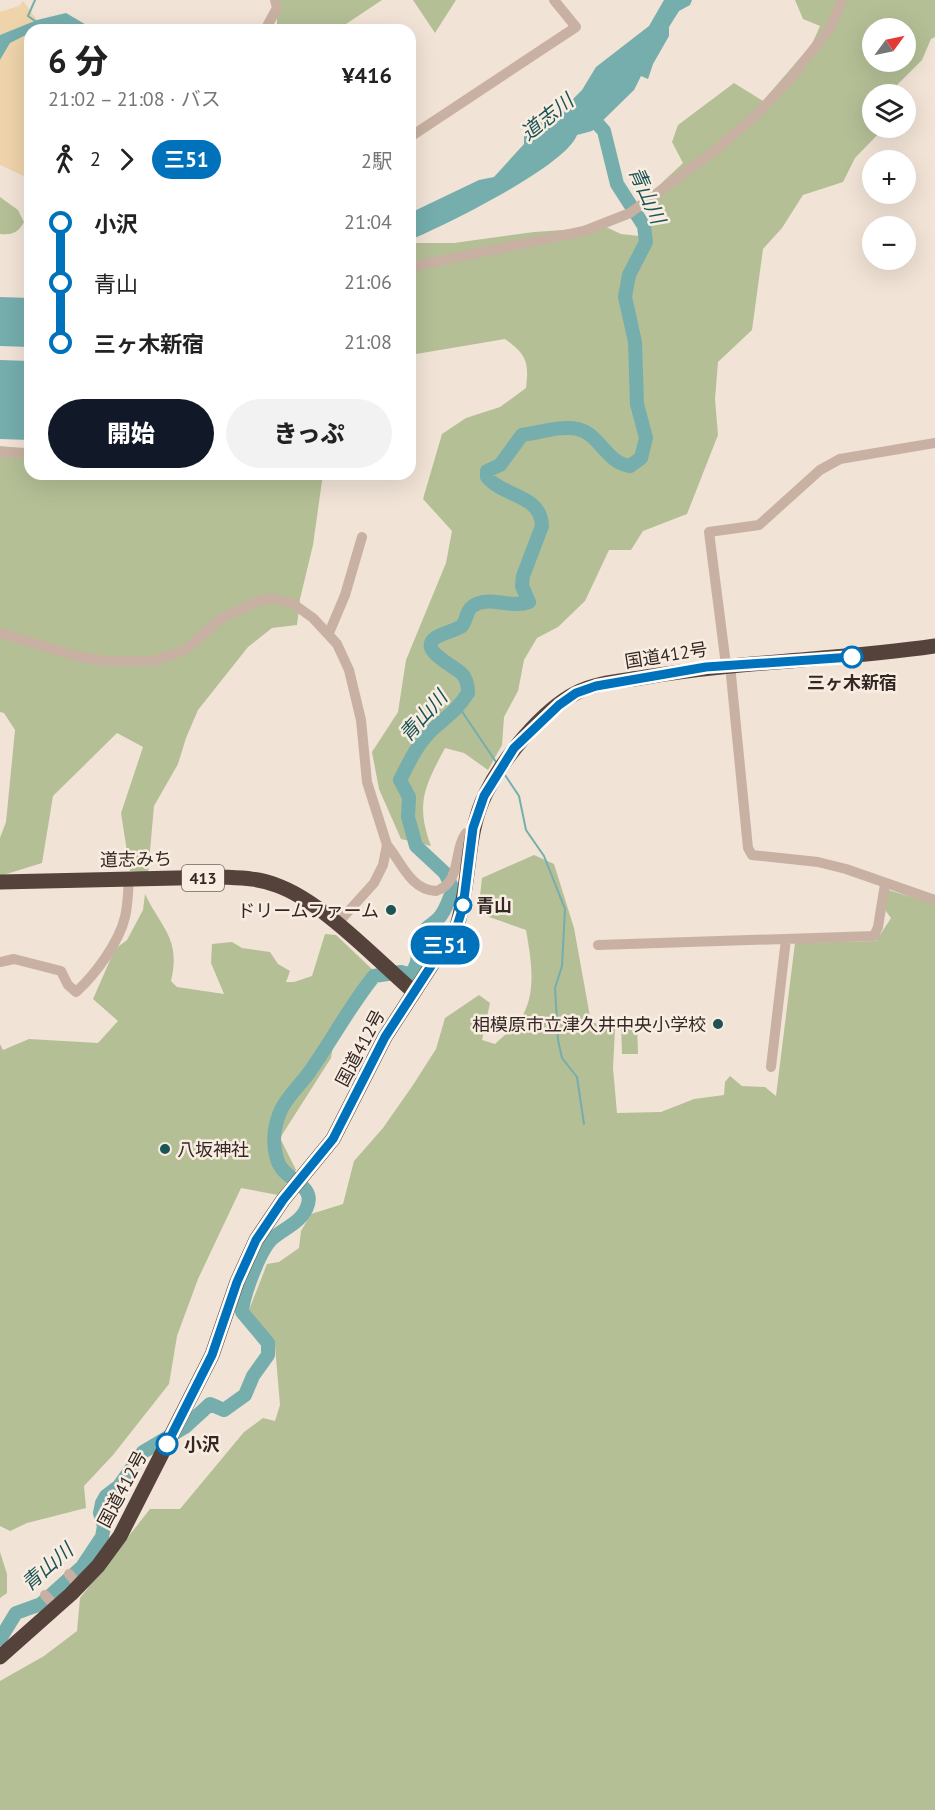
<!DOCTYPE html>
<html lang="ja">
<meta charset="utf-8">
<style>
body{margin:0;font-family:"PT Sans","Noto Sans JP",sans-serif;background:#f2f2f2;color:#222;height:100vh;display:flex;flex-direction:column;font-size:22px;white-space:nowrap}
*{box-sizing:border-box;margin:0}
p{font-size:20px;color:#767676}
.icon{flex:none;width:33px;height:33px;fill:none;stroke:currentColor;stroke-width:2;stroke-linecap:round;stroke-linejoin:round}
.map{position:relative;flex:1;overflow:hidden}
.drawer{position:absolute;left:24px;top:24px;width:392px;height:456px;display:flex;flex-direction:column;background:#fff;border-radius:18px;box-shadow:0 6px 24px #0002}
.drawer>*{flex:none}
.badge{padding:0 12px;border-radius:20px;font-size:21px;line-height:39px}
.needle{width:39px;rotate:57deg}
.buttons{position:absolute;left:862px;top:18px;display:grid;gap:12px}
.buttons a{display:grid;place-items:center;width:54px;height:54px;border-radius:50%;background:#fff;box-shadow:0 6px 24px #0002;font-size:30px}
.map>.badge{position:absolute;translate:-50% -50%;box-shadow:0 0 0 3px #fff}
.legs{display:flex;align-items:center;gap:9px;height:66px;padding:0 24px;font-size:20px}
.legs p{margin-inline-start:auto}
.head{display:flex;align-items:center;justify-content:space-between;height:102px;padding:0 24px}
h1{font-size:33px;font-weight:800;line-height:45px}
.button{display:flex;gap:12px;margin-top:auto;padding:12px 24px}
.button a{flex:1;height:69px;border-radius:36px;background:#111827;color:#fff;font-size:24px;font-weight:800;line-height:69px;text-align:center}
.button a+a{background:#f2f2f2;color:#222}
ul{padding:0 24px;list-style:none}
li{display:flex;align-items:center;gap:21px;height:60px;font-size:22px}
li i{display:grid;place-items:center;width:9px;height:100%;margin:0 8px;background:currentColor}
li i::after{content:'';width:15px;height:15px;margin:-8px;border:4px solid;border-radius:50%;background:#fff}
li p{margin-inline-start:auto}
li:first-child i{background:linear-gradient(#0000 50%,currentColor 0)}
li:last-child i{background:linear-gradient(currentColor 50%,#0000 0)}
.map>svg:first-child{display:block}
.green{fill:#b4bf96;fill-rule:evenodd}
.sand{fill:#eed3ab}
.water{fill:#75aead}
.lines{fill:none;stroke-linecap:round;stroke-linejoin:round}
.stream{stroke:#75aead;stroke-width:2}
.river{stroke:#75aead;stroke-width:14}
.minor{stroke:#c8b1a2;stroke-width:10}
.highway{stroke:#54423b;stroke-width:15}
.line-1-casing{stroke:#fff;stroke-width:14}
.line-1{stroke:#0072bc;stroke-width:9}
.stop-1-dot{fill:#fff;stroke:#0072bc;stroke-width:3}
.poi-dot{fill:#1a5455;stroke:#f9ede2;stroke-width:2}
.labels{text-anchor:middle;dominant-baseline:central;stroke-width:5;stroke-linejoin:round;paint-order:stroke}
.shield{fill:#f9ede2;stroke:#6e635e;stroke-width:1.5}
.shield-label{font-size:16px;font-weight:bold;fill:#332825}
.street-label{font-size:18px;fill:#332825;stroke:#f9ede2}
.stop-label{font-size:18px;font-weight:bold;fill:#332825;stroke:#f9ede2;text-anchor:start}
.poi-label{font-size:18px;fill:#332825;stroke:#f9ede2;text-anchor:end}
.water-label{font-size:20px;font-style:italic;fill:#1a5455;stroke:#f9ede2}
</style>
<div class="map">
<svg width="935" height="1810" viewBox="0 0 935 1810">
<rect width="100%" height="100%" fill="#f1e3d6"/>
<!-- green -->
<path class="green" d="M277 0H382L337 30H277Z
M413 0H456L435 33Z
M795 0H935V37L931 39 922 60 888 94H873V128H884L855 158 843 182 803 195 782 228 763 249 752 330 718 362 715 399 718 435 687 514 643 531 631 550H609L585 601 558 627 537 638 524 660 518 691 504 717 502 745 488 770 464 753 445 748C425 786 415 803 431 846L401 839 379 789 372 752 398 712 406 660 446 563 452 531 423 499 442 434 466 418 500 407 526 388C529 362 527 355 505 339L410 355V243H454L534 232 606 227 621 234 639 236 650 249 652 192 683 163 672 142 678 125 734 83 763 101 812 44 820 26 803 19ZM873 28H906V62H873Z
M0 197 18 210 24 222C18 233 12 235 0 234Z
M0 446 30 449V474H323L313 545 300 599 297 625 272 628 248 647 198 710 186 738 178 764 154 806 148 873 130 871 121 813 143 747 117 733 53 796 42 863 0 876V838L6 822 15 730 4 713 0 712Z
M534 855 554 864 574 928 591 1022 615 1029 613 1068 617 1113 661 1112 694 1099 724 1095 725 1082 730 1076 742 1086 765 1087 776 1096 795 943 876 941 891 918 885 910 888 890 935 904V1810H0V1681L44 1656 77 1631 80 1598 150 1509H180L244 1432 263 1418 275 1421 280 1405 275 1346 249 1310 267 1264 279 1262 299 1248 301 1231 311 1214 343 1204 354 1161 383 1128 413 1085 436 1049 445 1018 479 995 490 1003 482 1040 495 1044C503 1036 513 1029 519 1021 538 995 531 959 526 930L478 913 482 878Z
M145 894C162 929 181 939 171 981L177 987 224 994 211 963 212 944 232 942 242 948 270 952 278 964 290 971 286 982H294L312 976 325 934 336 935 374 971 337 1020 331 1058 280 1138 296 1170 278 1195 241 1188 198 1279 177 1336 169 1384 113 1455 84 1486 86 1508 27 1523 10 1531 0 1526V1044L3 1050 29 1039 98 1043 118 1021 93 999 115 949 127 940 143 910Z
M637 1023 638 1054H622L621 1024Z
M0 1552 7 1574V1593L0 1598Z"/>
<!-- sand -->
<path class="sand" d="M23 1 37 20 0 35V12L19 6Z
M30 33V179L0 165V60L10 43Z"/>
<!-- water -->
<path class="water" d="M664 0H692L690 5 679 11 669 27V36L653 64 648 79 641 76 634 90 592 131 577 135C566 166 444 226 410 240V213L479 180 494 177 524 144V135L547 109 548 124 582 90 596 67 649 26Z
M66 13 95 30H30V33L10 43 0 60V35L37 20Z
M0 297 30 298V347L0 346Z
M0 360 30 361V440L0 439Z"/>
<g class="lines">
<!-- stream -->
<path class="stream" d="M35 21 28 16 35 0
M459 707 496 762
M505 775 519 796 526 830 544 856 565 909 562 966 555 988 558 1040 562 1058 577 1077 584 1124"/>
<!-- river -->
<path class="river" d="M0 1639 16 1613 41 1604 82 1567 102 1537 104 1526 100 1513 102 1503 106 1496 119 1486 143 1452 185 1427 210 1404 224 1410 245 1395 253 1376 268 1355V1343L242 1312C243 1296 260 1249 273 1238 286 1227 303 1222 308 1204 314 1183 282 1180 277 1159 272 1143 274 1125 281 1110 287 1097 299 1086 308 1074 331 1042 349 1007 374 976L401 972 410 975C421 962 416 954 420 940 422 928 431 926 438 919 446 911 449 899 453 889L445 873 416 846 408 817 409 797 400 780C409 762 419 741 434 728 449 715 457 710 468 693 468 687 467 680 463 675 456 666 418 651 435 638 442 633 454 631 462 626 467 620 466 610 473 606 487 595 512 609 529 602L522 586 523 576 542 526C541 494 503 497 487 477V471L500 465 522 435C539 433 561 425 578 429 601 435 605 462 630 466L641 458 646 438 637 404 635 342 625 297 629 275 646 242 644 226 617 184 604 131 586 111"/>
<!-- minor -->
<path class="minor" d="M265 30 277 8 275 0
M410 137 576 27 554 0
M410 267 584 231 630 213 717 149 757 114 791 78 830 28 842 0
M0 452 30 453
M0 633 80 657 108 661H153L185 650 222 618 261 600 275 599 292 603 313 618 337 644 349 670 361 720 367 782 387 845 383 865 374 883 337 924
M329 633 345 595 362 537
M726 665 709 532 759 525 820 470 840 459 935 443
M730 665 748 848 752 855 818 862 846 869 935 900
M387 845C401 861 410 890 436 891 462 883 453 850 466 833L472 834
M598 945 874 936 878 927 885 884
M0 962 14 959 61 971 68 985 76 992C96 974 119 942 125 917 128 905 128 891 129 879
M771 1067 786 939
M69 1574 74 1580
M45 1595 56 1607"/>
<!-- highway -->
<path class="highway" d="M0 882 221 877C240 878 258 878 276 885 322 901 376 959 414 992
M0 1657 71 1594 98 1566 120 1536 212 1355 237 1282 256 1240 283 1200 333 1139 385 1037 457 926C471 882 465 835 486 793 503 759 541 711 576 693 596 682 624 681 646 677 742 661 839 660 935 646"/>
</g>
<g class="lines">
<!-- line-1 casing -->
<g class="line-1-casing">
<path id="line-1" d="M167 1444 212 1355 237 1282 256 1240 283 1200 333 1139 385 1037 457 926 463 907 473 828 484 796 514 748 559 705 576 693 596 686 706 667 852 657"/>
</g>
<!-- line-1 -->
<use href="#line-1" class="line-1"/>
</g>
<!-- markers -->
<g class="stop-1-dot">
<circle cx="852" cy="657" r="10"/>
<circle cx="463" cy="905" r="8"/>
<circle cx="167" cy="1444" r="10"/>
</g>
<g class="poi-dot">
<circle cx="391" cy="910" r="6"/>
<circle cx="718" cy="1024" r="6"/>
<circle cx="165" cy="1149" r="6"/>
</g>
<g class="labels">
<!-- shield labels -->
<rect class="shield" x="182" y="865" width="42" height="26" rx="4.5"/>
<g class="shield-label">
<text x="203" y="878">413</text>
</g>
<!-- street labels -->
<g class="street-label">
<text transform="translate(666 655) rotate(-9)">国道412号</text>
<text transform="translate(136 859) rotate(-1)">道志みち</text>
<text transform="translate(360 1048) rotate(-62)">国道412号</text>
<text transform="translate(122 1489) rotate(-62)">国道412号</text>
</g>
<!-- stop labels -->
<g class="stop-label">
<text x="852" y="682" text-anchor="middle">三ヶ木新宿</text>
<text x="476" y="905">青山</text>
<text x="184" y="1444">小沢</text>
</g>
<!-- poi labels -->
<g class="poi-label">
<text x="379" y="910">ドリームファーム</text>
<text x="706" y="1024">相模原市立津久井中央小学校</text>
<text x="177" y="1149" text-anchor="start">八坂神社</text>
</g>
<!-- water labels -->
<g class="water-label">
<text transform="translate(547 117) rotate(-39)">道志川</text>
<text transform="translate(647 195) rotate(66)">青山川</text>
<text transform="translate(423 716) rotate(-48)">青山川</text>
<text transform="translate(47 1567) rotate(-41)">青山川</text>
</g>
</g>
</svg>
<div class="buttons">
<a><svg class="needle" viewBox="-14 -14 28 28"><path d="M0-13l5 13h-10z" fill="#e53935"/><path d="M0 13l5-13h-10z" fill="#767676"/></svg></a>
<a><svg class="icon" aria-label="layers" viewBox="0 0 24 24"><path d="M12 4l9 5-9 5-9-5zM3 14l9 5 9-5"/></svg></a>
<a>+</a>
<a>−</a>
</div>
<b class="badge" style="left:445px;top:945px;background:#0072bc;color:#fff">三51</b>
<section class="drawer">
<div class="head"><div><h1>6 分</h1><p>21:02 – 21:08 · バス</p></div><b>¥416</b></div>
<div class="legs"><svg class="icon" aria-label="walk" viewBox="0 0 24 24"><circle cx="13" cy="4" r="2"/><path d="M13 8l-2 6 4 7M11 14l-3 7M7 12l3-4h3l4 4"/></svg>2<svg class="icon" aria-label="forward" viewBox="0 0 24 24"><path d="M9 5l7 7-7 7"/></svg><b class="badge" style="background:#0072bc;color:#fff">三51</b><p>2駅</p></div>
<ul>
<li><i style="color:#0072bc"></i><b>小沢</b><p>21:04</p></li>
<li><i style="color:#0072bc"></i><span>青山</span><p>21:06</p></li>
<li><i style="color:#0072bc"></i><b>三ヶ木新宿</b><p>21:08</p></li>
</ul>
<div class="button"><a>開始</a><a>きっぷ</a></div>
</section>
</div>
